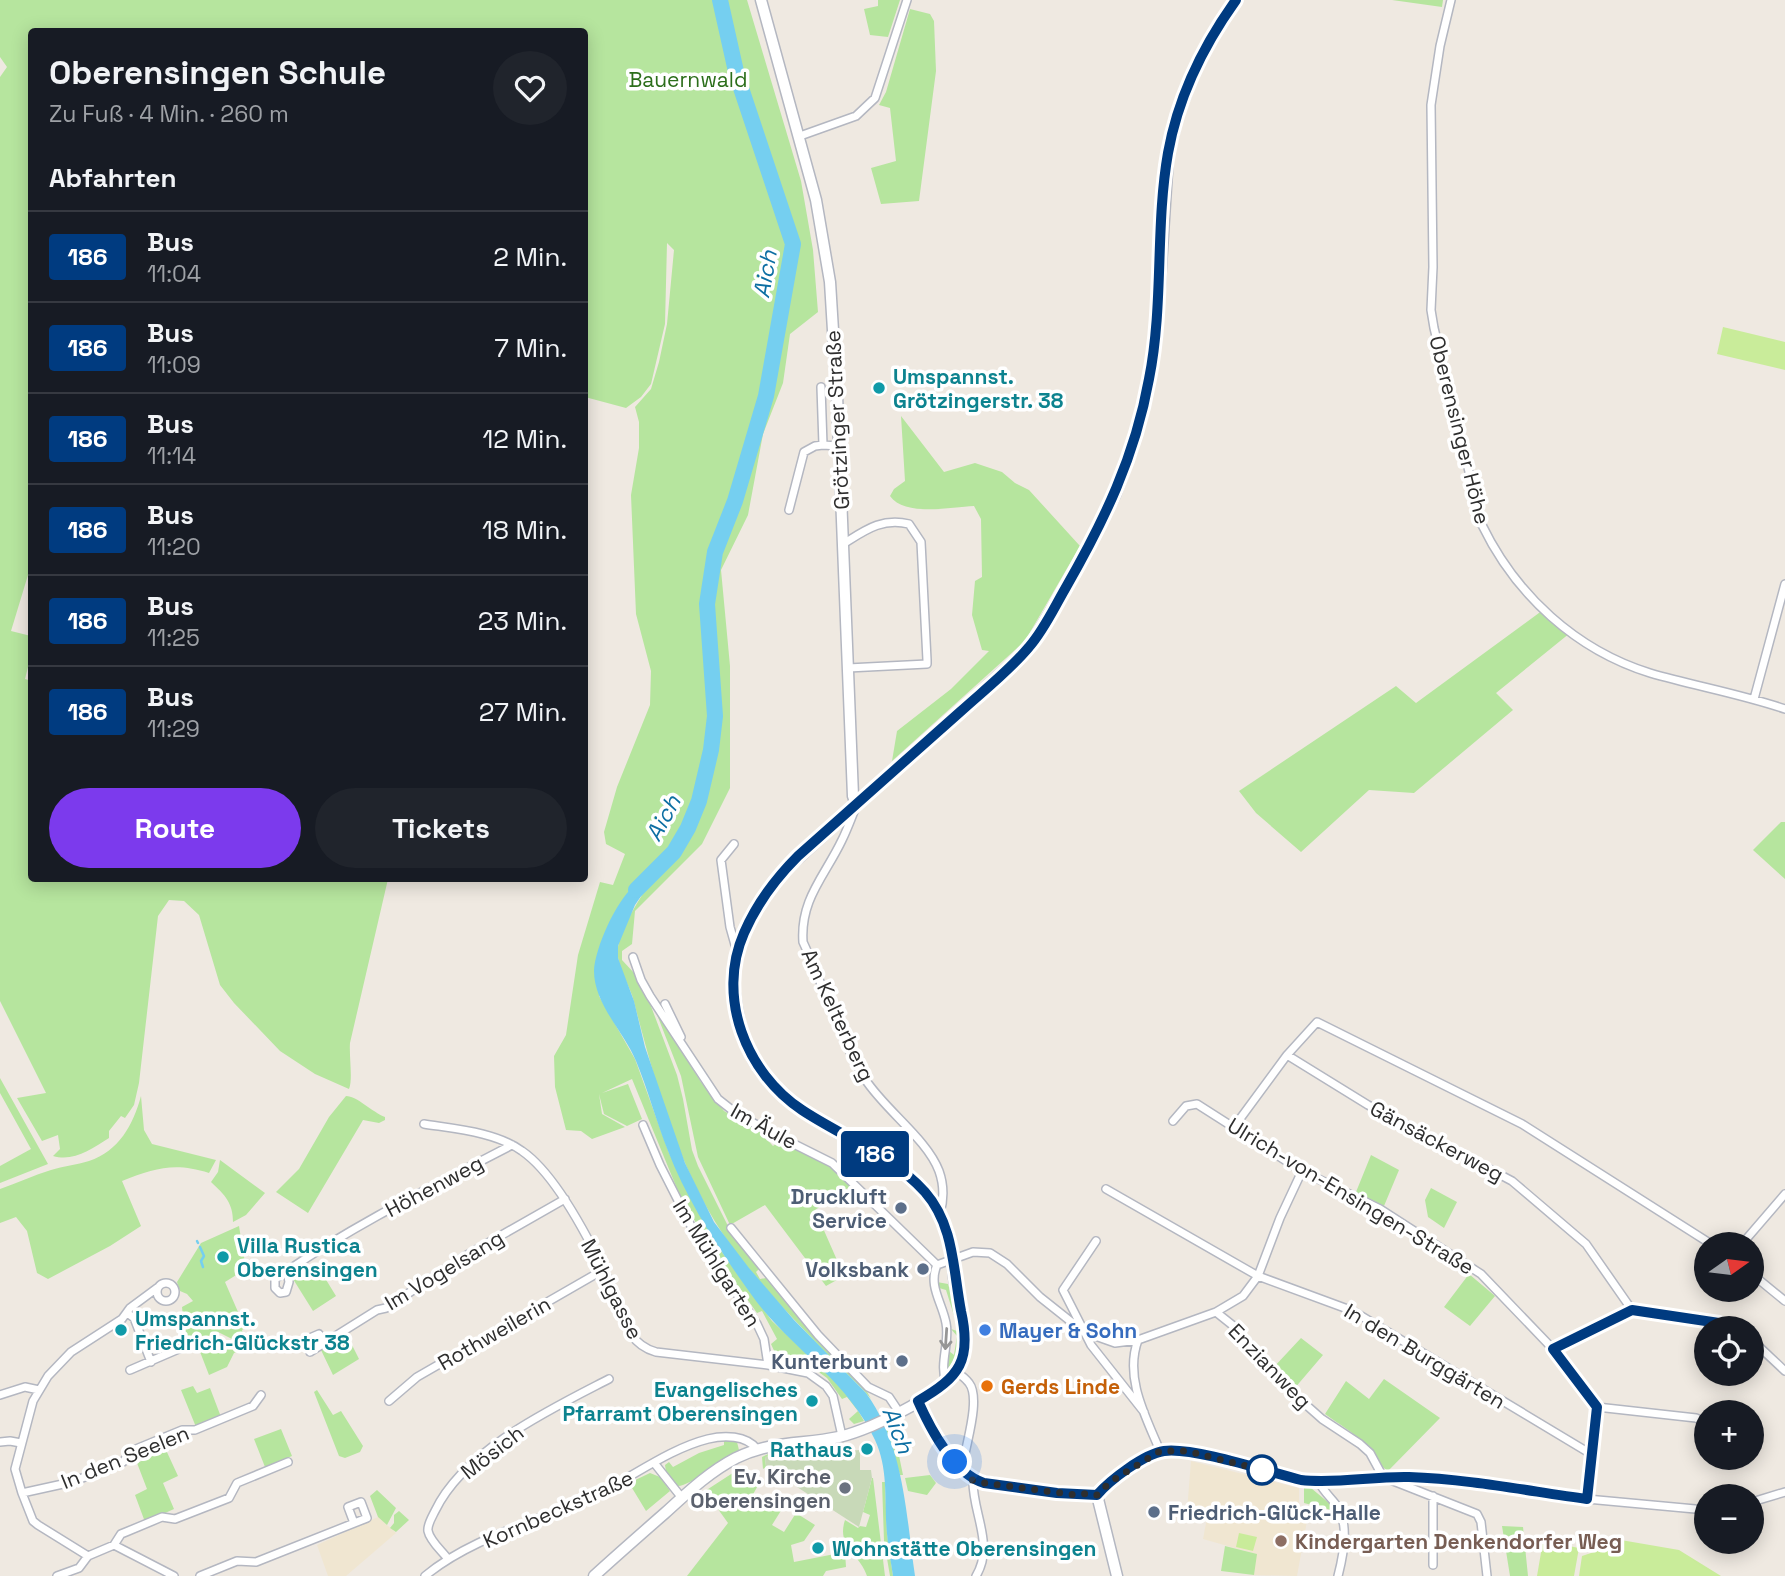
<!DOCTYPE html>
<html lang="de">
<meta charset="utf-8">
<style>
body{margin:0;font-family:"Space Grotesk",sans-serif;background:#20242c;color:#f1f3f6;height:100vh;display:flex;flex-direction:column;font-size:26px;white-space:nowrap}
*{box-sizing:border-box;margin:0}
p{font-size:23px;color:#9ea1a6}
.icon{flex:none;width:38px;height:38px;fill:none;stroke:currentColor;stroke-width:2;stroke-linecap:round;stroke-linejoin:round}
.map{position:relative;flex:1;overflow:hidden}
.details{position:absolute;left:28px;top:28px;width:560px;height:854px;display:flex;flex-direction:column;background:#171b24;border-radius:7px;box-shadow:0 4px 18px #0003}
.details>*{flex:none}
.badge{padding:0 14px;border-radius:5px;font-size:24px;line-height:46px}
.needle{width:46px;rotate:76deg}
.tools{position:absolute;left:1694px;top:1232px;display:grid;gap:14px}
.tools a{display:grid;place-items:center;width:70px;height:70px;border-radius:50%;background:#171b24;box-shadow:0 4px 18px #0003;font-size:35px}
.you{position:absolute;width:35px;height:35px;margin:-18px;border:5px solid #fff;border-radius:50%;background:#1a73e8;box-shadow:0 0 0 10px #1a73e833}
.map>.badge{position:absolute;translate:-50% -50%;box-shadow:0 0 0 4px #fff}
h2{padding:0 21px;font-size:26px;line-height:63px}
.round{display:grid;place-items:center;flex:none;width:74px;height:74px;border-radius:37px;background:#20242c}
.overview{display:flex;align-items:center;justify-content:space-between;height:119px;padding:0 21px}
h1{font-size:33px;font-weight:600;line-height:52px}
.button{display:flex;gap:14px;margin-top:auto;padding:14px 21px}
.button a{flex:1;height:80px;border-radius:42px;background:#7c3aed;color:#fff;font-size:28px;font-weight:600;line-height:80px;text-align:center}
.button a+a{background:#20242c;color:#f1f3f6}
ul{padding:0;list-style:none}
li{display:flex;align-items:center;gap:21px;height:91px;padding:0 21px;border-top:2px solid #363941}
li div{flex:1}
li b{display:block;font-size:26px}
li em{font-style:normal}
li .badge{min-width:77px;font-weight:700;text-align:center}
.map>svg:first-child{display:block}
.education{fill:#f0e6d1}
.green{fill:#b6e59e}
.cemetery{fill:#c8d9b8}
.pitch{fill:#c9ec9a}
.water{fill:#75cff0}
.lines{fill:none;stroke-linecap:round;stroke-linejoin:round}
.stream{stroke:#75cff0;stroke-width:2.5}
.river{stroke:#75cff0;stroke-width:16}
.street-casing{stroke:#b4b7c1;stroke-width:10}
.secondary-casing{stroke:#b4b7c1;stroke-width:13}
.street{stroke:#fff;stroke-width:7}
.secondary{stroke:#fff;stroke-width:10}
.oneway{stroke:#969696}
.line-casing{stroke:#fff;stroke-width:16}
.line{stroke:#003b80;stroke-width:10}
.walk{stroke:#2e2e2e;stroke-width:7;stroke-dasharray:0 12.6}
.culture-dot{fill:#0f9aa8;stroke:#fff;stroke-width:2.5}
.service-dot{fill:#5c6f8a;stroke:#fff;stroke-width:2.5}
.shop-dot{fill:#3f7fe0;stroke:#fff;stroke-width:2.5}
.food-dot{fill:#e8710a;stroke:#fff;stroke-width:2.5}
.stop-dot{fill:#fff;stroke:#003b80;stroke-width:3.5}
.worship-dot{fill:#6b7280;stroke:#fff;stroke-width:2.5}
.education-dot{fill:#8d6e63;stroke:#fff;stroke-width:2.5}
.labels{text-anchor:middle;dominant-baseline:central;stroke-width:7;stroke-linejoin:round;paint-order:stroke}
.park-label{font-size:21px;fill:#2c6e1b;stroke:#fff}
.culture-label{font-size:21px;font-weight:bold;fill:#0d838f;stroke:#fff;text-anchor:start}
.street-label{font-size:21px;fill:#2e2e2e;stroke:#fff}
.service-label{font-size:21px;font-weight:bold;fill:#4e5e75;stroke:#fff;text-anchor:end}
.shop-label{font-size:21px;font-weight:bold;fill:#366cbe;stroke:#fff;text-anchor:start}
.food-label{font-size:21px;font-weight:bold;fill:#c56008;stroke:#fff;text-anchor:start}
.worship-label{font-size:21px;font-weight:bold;fill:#5b616d;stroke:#fff;text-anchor:end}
.education-label{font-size:21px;font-weight:bold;fill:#785e54;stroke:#fff;text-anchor:start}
.water-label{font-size:23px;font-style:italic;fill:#0d6fa3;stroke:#fff}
</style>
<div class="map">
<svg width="1785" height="1576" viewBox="0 0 1785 1576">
<rect width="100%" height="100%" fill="#efe9e1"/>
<!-- education -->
<path class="education" d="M1191 1461 1299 1488V1508L1309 1510 1297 1576 1254 1575 1256 1554 1203 1539 1207 1518 1187 1511Z
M378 1517 396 1533 346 1576H328L317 1545Z"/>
<!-- green -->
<path class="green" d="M0 0H747L801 181 813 250 818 312 790 334 783 383 763 434 748 515 721 570 730 666V788L702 844 635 911 632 944 622 951V960L635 974 646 993 677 1075 683 1099 692 1150 698 1166 730 1230 759 1269 756 1272 760 1279 766 1278 791 1309 865 1388 871 1399C858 1383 841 1369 827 1354 794 1319 760 1285 732 1247 680 1176 656 1086 634 1002 630 984 615 967 618 947 621 926 642 895 654 877L632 887 613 916 599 996 635 1059 669 1153 716 1244 772 1321 840 1385 852 1400 864 1421 854 1424 849 1419 858 1411 847 1397 842 1399 827 1378 809 1365 810 1360 786 1356 784 1361 776 1355 771 1344 777 1339 762 1311 757 1313 711 1248 680 1196 632 1079 602 1093 628 1084 642 1119 627 1126 604 1114 599 1094 602 1114 625 1127 592 1139 581 1131 566 1130 555 1087 554 1056 566 1035 578 955 600 882 613 885 625 854 606 844 604 832 617 787 650 705 651 671 636 614 631 495 639 448V422L635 407 651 389 659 362 667 324 674 250 667 243 665 324 651 384 641 397 626 408 585 397 584 32H32V575H28L11 631 31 636V655L25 679 32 681V878L388 879 350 1043C349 1056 353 1080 349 1089L315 1074 280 1051 234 1003 220 985 199 915 184 901 169 900 158 916 139 1083 134 1105 125 1118 121 1116 109 1131V1138C91 1149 74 1162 53 1156L60 1149 58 1135 42 1141 17 1098 46 1093 0 1001V77L7 67 0 57Z
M878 0H900L888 37 870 35 864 9 878 6Z
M1392 0H1443L1442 7Z
M910 9 930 14 934 21 936 71 919 201 881 204 871 168 896 161 890 108 879 105 886 92Z
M901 416 944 472 975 463 1002 472 1015 483 1029 490 1080 546 1025 641 892 761 897 731 951 689 989 651 982 650 972 615 975 581 982 577 981 519 974 506C952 507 904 517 890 496L894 489 905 481Z
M1543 610 1570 633 1496 693 1513 710 1414 793 1369 790 1301 852 1256 813 1239 791 1396 686 1416 703Z
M1781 822H1785V879L1753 850Z
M654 1007 701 1082 724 1111 760 1132 773 1146 779 1141 827 1163 851 1186 815 1210 844 1276 826 1286 765 1205 730 1225 698 1157 681 1076Z
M0 1078 48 1164 0 1183V1166L31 1149 0 1093Z
M141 1096 144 1130 152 1144 216 1160 209 1173C175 1162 155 1168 122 1181L141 1226 110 1246 48 1279 37 1273 27 1231 16 1217 0 1223V1189C17 1183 34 1175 51 1170 63 1166 77 1165 89 1161 119 1151 133 1125 141 1096Z
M346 1096C357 1096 372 1112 385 1117V1120L379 1123 363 1120 308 1213 276 1192 299 1169 329 1117Z
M1371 1155 1399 1170 1384 1206 1356 1192Z
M220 1160 265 1193 246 1215 233 1222C233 1203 225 1195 211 1182L218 1172Z
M1431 1188 1457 1202 1444 1228 1428 1217 1425 1200Z
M239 1226 246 1269 225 1282 245 1328 242 1330 243 1334 232 1339 218 1332 201 1339 200 1336 188 1339 184 1326 182 1307 193 1301 187 1294 180 1291 177 1282 201 1243Z
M317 1265 336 1296 313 1311 293 1279Z
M1469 1274 1495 1296 1470 1326 1444 1307Z
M937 1282 948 1284C956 1310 967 1346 947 1370L949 1351 954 1355 957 1336 951 1329 957 1331V1325L946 1290 939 1288Z
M256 1333 260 1342 234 1353 227 1367 209 1375 197 1344 218 1336 231 1343Z
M347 1335 359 1359 333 1375 321 1350Z
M1301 1338 1323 1355 1294 1389 1273 1368Z
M1384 1379 1440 1418 1388 1471C1376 1463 1376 1454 1366 1445 1354 1433 1339 1424 1325 1414L1346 1381 1369 1399Z
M193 1386 197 1393 210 1388 221 1417 196 1427 181 1390Z
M317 1390 333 1415 341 1411 363 1446 360 1452 345 1458 339 1456 314 1392Z
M895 1427 904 1428 903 1441H896L903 1475H900L886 1430Z
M281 1429 292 1456 265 1467 254 1439Z
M724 1439 737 1442 739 1450C724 1458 691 1486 678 1486L666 1472 665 1465 669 1462 673 1467 699 1453 724 1445Z
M839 1444 841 1450 765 1457 766 1467 763 1469 762 1457 768 1454Z
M166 1450 178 1476 163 1483 174 1509 145 1522 135 1495 147 1489 137 1463Z
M742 1467 751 1476 761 1480 751 1498 764 1507 768 1501 782 1509 772 1525 784 1532 796 1513 815 1525 804 1541 791 1545 794 1562 845 1552 846 1567 826 1571 823 1576H687L728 1523 705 1491Z
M650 1473 660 1477 670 1491 646 1511 629 1483Z
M930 1475 936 1483 927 1495 908 1491 905 1478Z
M872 1478H873L885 1576H867C860 1554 836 1547 845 1520L858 1528 860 1526 866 1527 870 1515 863 1512Z
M882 1482H885L887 1534 893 1576H890L884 1541Z
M1304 1488H1311L1335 1508V1511L1304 1503Z
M377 1490 396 1508 387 1525 378 1517 370 1496Z
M399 1511 409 1520 396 1532 390 1528 394 1523V1515Z
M1502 1526 1523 1527 1528 1576H1510Z
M1225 1546 1257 1554 1254 1575 1221 1571Z"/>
<!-- cemetery -->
<path class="cemetery" d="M860 1450V1470H871L872 1478 859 1527 766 1467 765 1457Z"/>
<!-- pitch -->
<path class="pitch" d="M1723 327 1785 342V370L1717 354Z
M1239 1533 1257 1537 1253 1551 1236 1547Z
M1615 1539 1679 1550 1721 1576H1579L1582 1556 1597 1551Z
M1543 1541 1579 1548 1574 1576H1537Z"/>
<!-- water -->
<path class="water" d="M651 874 654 877 635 905 618 946V958L634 1001 645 1047 685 1163 714 1222 749 1268 794 1320 866 1393C904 1445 906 1514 915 1576H893C891 1562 888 1548 887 1534 884 1503 889 1470 875 1440 847 1380 795 1352 756 1301 723 1256 688 1203 668 1151 656 1121 648 1090 636 1061 624 1032 594 1004 594 971 595 948 616 901 634 886 639 881 645 878 651 874Z"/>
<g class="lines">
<!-- stream -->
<path class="stream" d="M197 1241 198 1243
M200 1247 204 1256 201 1261 203 1267"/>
<!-- river -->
<path class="river" d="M636 890 674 852 688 828 699 801 711 750 715 716 707 604 715 552 735 501 766 396 793 244 737 76 720 0"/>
<!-- street casing -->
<g class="street-casing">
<path id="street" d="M1451 0 1440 46 1431 105 1433 267 1431 310 1434 328 1482 525C1516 595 1576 650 1650 673 1695 686 1741 694 1785 709
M800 136 856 116 875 98 907 0
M821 387 823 445 838 446
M789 510 804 452 815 446 823 445
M843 544C864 531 882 517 909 524L921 542 927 660V664L848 668
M1754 699 1785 584
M855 809C851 819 847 830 842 840 825 876 800 899 803 942 824 987 839 1037 865 1079 885 1110 927 1139 939 1171 944 1185 944 1199 940 1213
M734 844 721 860 730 927 737 952
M633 957 641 980 650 996 718 1099 737 1114 770 1132 832 1163 937 1265
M665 1004 681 1037
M1287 1055 1317 1022 1522 1124 1711 1244
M1173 1121 1186 1106 1197 1104 1302 1171 1380 1209 1481 1274 1553 1349 1597 1407 1587 1499
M424 1124C456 1129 496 1132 522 1151 557 1175 590 1241 608 1279 616 1297 621 1317 631 1334 637 1343 645 1349 656 1352L768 1365 808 1373 826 1386 833 1396 842 1436
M643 1125 660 1165 691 1226 757 1324 764 1339 768 1365
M1234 1127 1287 1055 1368 1105 1512 1181 1586 1244 1632 1310
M1106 1189 1258 1276 1353 1311 1591 1454
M731 1228 818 1335 868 1387 889 1397 899 1412
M1096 1241 1063 1290 1091 1345 1144 1412
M1742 1244 1785 1194
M937 1265 973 1252 990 1253 1007 1264 1040 1297 1084 1332 1115 1343 1138 1340 1216 1312 1243 1296 1258 1276 1280 1218 1302 1171
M937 1265C928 1286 942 1302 946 1323 950 1343 939 1363 946 1383
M287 1271 289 1282 286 1292 280 1293 275 1288V1279C350 1227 431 1187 512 1145
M1752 1274 1785 1301
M157 1292a9 9 0 1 1 18 0a9 9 0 1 1-18 0Z
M157 1288 130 1308 122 1319 71 1352 48 1376 33 1401 15 1469 22 1493 33 1521 38 1525 88 1556 114 1545 174 1576
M1216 1312 1236 1328 1278 1380 1322 1419 1360 1444 1370 1453 1383 1477 1477 1514 1481 1522 1487 1576
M127 1313 134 1318 151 1362
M1138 1340C1124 1378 1146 1417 1160 1451
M1752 1340 1785 1371
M325 1344 319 1334 305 1340 310 1352 377 1310 386 1308 465 1256 565 1199
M1553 1349 1632 1310 1719 1323 1729 1328
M130 1370 188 1345
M956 1372C961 1375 966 1379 969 1383 980 1397 968 1437 965 1454
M0 1395 25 1387 39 1390
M389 1401 417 1377 603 1270
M1597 1407 1696 1418 1706 1423
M0 1442 10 1441 21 1443
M655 1464 682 1498
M973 1480C972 1512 995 1545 976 1576
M1319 1482C1324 1493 1334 1500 1339 1509 1349 1528 1343 1557 1338 1576
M22 1493 72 1482 123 1462 131 1451 182 1430H195L253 1406 261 1395
M1097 1495C1118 1470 1153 1447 1187 1451L1301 1480 1319 1482 1389 1476 1431 1478 1587 1499 1706 1510
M1433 1496V1565
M1752 1502 1785 1492
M114 1545 121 1534 126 1532 162 1517 175 1519 229 1498 237 1483 288 1462
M447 1558C442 1551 430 1541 428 1531 427 1525 432 1517 435 1511 464 1450 551 1409 609 1379
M57 1576 79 1568 88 1556
M200 1576 237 1561 256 1562 367 1518 361 1502 348 1507 354 1523
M425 1576C472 1537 537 1522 593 1496 630 1479 668 1449 708 1439 724 1435 746 1435 757 1449"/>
</g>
<!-- secondary casing -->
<g class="secondary-casing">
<path id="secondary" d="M761 0 816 200 830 282 837 395 853 796 856 805
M918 1400 941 1443 961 1469 973 1480 1057 1493 1097 1495 1117 1576
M594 1576C617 1555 641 1534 665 1513 687 1493 709 1472 736 1458 773 1440 802 1445 839 1437 873 1429 955 1391 963 1355 969 1328 958 1303 954 1277 952 1261 953 1245 947 1230 942 1217 935 1204 926 1193 913 1177 893 1166 876 1155 831 1128 774 1103 750 1054 742 1038 739 1020 736 1003 727 954 751 908 782 873L1029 648 1087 550 1115 495 1132 449 1150 377 1159 297 1168 156 1177 118 1197 63 1222 20 1236 0"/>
</g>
<!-- street -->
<use href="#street" class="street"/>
<!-- secondary -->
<use href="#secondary" class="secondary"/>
</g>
<!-- one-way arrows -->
<defs><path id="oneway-shaft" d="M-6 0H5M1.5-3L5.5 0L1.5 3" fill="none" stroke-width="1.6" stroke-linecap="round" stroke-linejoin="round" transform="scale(1.75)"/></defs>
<use class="oneway" href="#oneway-shaft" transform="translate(946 1339) rotate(94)"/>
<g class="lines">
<!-- line casing -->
<g class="line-casing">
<path id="line" d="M1236 0C1203 46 1178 97 1168 153 1155 227 1164 304 1149 379 1135 457 1104 521 1065 589 1054 608 1044 630 1029 647 1009 671 983 691 960 712 906 760 852 808 798 856 775 879 757 903 744 933 716 997 746 1073 802 1110 841 1136 892 1155 925 1192 954 1225 953 1269 961 1311 972 1360 960 1377 918 1401 930 1428 954 1474 984 1483L1057 1493 1097 1495C1110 1480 1144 1454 1164 1451 1194 1447 1269 1472 1301 1480 1337 1484 1373 1476 1409 1477 1468 1479 1528 1491 1587 1499L1597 1407 1553 1349 1632 1310 1719 1323 1729 1328"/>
</g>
<!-- line -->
<use href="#line" class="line"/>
<!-- walk -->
<path class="walk" d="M955 1462 972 1480 984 1483 1076 1495 1090 1493 1097 1495 1110 1482 1160 1451H1187L1262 1470"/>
</g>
<!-- markers -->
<g class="culture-dot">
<circle cx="879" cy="388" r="7"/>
<circle cx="223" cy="1257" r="7"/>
<circle cx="121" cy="1330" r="7"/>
<circle cx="812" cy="1401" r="7"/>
<circle cx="867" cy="1449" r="7"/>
<circle cx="818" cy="1548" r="7"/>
</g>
<g class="service-dot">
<circle cx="901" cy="1208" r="7"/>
<circle cx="923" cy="1269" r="7"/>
<circle cx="902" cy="1361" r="7"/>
<circle cx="1154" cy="1512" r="7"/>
</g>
<circle class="shop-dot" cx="985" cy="1330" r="7"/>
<circle class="food-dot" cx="987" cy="1386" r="7"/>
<circle class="stop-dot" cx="1262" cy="1470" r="14"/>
<circle class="worship-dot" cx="845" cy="1488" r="7"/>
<circle class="education-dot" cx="1281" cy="1541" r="7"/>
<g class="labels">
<!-- park labels -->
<g class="park-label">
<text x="688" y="79">Bauernwald</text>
</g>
<!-- culture labels -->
<g class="culture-label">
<text x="893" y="376">Umspannst.<tspan x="893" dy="24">Grötzingerstr. 38</tspan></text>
<text x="237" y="1245">Villa Rustica<tspan x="237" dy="24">Oberensingen</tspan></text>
<text x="135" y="1318">Umspannst.<tspan x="135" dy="24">Friedrich-Glückstr 38</tspan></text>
<text x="798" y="1389" text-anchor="end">Evangelisches<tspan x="798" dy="24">Pfarramt Oberensingen</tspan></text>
<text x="853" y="1449" text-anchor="end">Rathaus</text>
<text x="832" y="1548">Wohnstätte Oberensingen</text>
</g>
<!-- street labels -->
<g class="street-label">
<text transform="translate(837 420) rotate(-93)">Grötzinger Straße</text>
<text transform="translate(1460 430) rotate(76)">Oberensinger Höhe</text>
<text transform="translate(838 1015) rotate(65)">Am Kelterberg</text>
<text transform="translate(764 1126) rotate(29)">Im Äule</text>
<text transform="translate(1437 1141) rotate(28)">Gänsäckerweg</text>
<text transform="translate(434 1186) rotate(-28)">Höhenweg</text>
<text transform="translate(1351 1196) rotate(31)">Ulrich-von-Ensingen-Straße</text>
<text transform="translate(717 1263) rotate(58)">Im Mühlgarten</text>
<text transform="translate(444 1270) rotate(-31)">Im Vogelsang</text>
<text transform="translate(612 1289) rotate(63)">Mühlgasse</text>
<text transform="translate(494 1333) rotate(-30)">Rothweilerin</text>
<text transform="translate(1425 1356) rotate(31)">In den Burggärten</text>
<text transform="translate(1270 1366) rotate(46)">Enzianweg</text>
<text transform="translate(492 1452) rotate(-38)">Mösich</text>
<text transform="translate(125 1457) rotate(-22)">In den Seelen</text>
<text transform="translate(558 1509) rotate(-24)">Kornbeckstraße</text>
</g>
<!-- service labels -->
<g class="service-label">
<text x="887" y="1196">Druckluft<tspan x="887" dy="24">Service</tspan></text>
<text x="909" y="1269">Volksbank</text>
<text x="888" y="1361">Kunterbunt</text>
<text x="1168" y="1512" text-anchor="start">Friedrich-Glück-Halle</text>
</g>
<!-- shop labels -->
<g class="shop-label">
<text x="999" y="1330">Mayer &amp; Sohn</text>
</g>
<!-- food labels -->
<g class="food-label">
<text x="1001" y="1386">Gerds Linde</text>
</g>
<!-- worship labels -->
<g class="worship-label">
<text x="831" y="1476">Ev. Kirche<tspan x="831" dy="24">Oberensingen</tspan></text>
</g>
<!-- education labels -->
<g class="education-label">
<text x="1295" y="1541">Kindergarten Denkendorfer Weg</text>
</g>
<!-- water labels -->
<g class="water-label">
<text transform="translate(765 274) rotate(-80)">Aich</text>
<text transform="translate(663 818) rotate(-62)">Aich</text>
<text transform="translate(898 1430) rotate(69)">Aich</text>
</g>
</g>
</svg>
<div class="tools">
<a><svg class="needle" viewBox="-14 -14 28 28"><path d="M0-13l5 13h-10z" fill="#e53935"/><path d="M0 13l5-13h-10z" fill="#9ea1a6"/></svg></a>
<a><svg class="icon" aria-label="locate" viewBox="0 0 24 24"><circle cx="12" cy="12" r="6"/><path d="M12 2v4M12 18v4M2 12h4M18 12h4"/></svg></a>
<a>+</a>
<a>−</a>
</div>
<div class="you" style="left:955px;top:1462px"></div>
<b class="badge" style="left:875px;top:1154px;background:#003b80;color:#fff">186</b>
<section class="details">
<div class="overview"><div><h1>Oberensingen Schule</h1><p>Zu Fuß · 4 Min. · 260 m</p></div><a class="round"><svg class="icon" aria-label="heart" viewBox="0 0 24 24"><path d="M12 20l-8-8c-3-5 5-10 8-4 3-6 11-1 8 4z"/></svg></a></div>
<h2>Abfahrten</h2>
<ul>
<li><span class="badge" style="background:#003b80;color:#fff">186</span><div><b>Bus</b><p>11:04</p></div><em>2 Min.</em></li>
<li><span class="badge" style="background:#003b80;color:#fff">186</span><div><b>Bus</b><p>11:09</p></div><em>7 Min.</em></li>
<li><span class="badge" style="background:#003b80;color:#fff">186</span><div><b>Bus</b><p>11:14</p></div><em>12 Min.</em></li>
<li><span class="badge" style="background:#003b80;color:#fff">186</span><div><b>Bus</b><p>11:20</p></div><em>18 Min.</em></li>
<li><span class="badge" style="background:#003b80;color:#fff">186</span><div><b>Bus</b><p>11:25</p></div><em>23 Min.</em></li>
<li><span class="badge" style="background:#003b80;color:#fff">186</span><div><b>Bus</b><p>11:29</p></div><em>27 Min.</em></li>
</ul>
<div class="button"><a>Route</a><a>Tickets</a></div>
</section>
</div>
